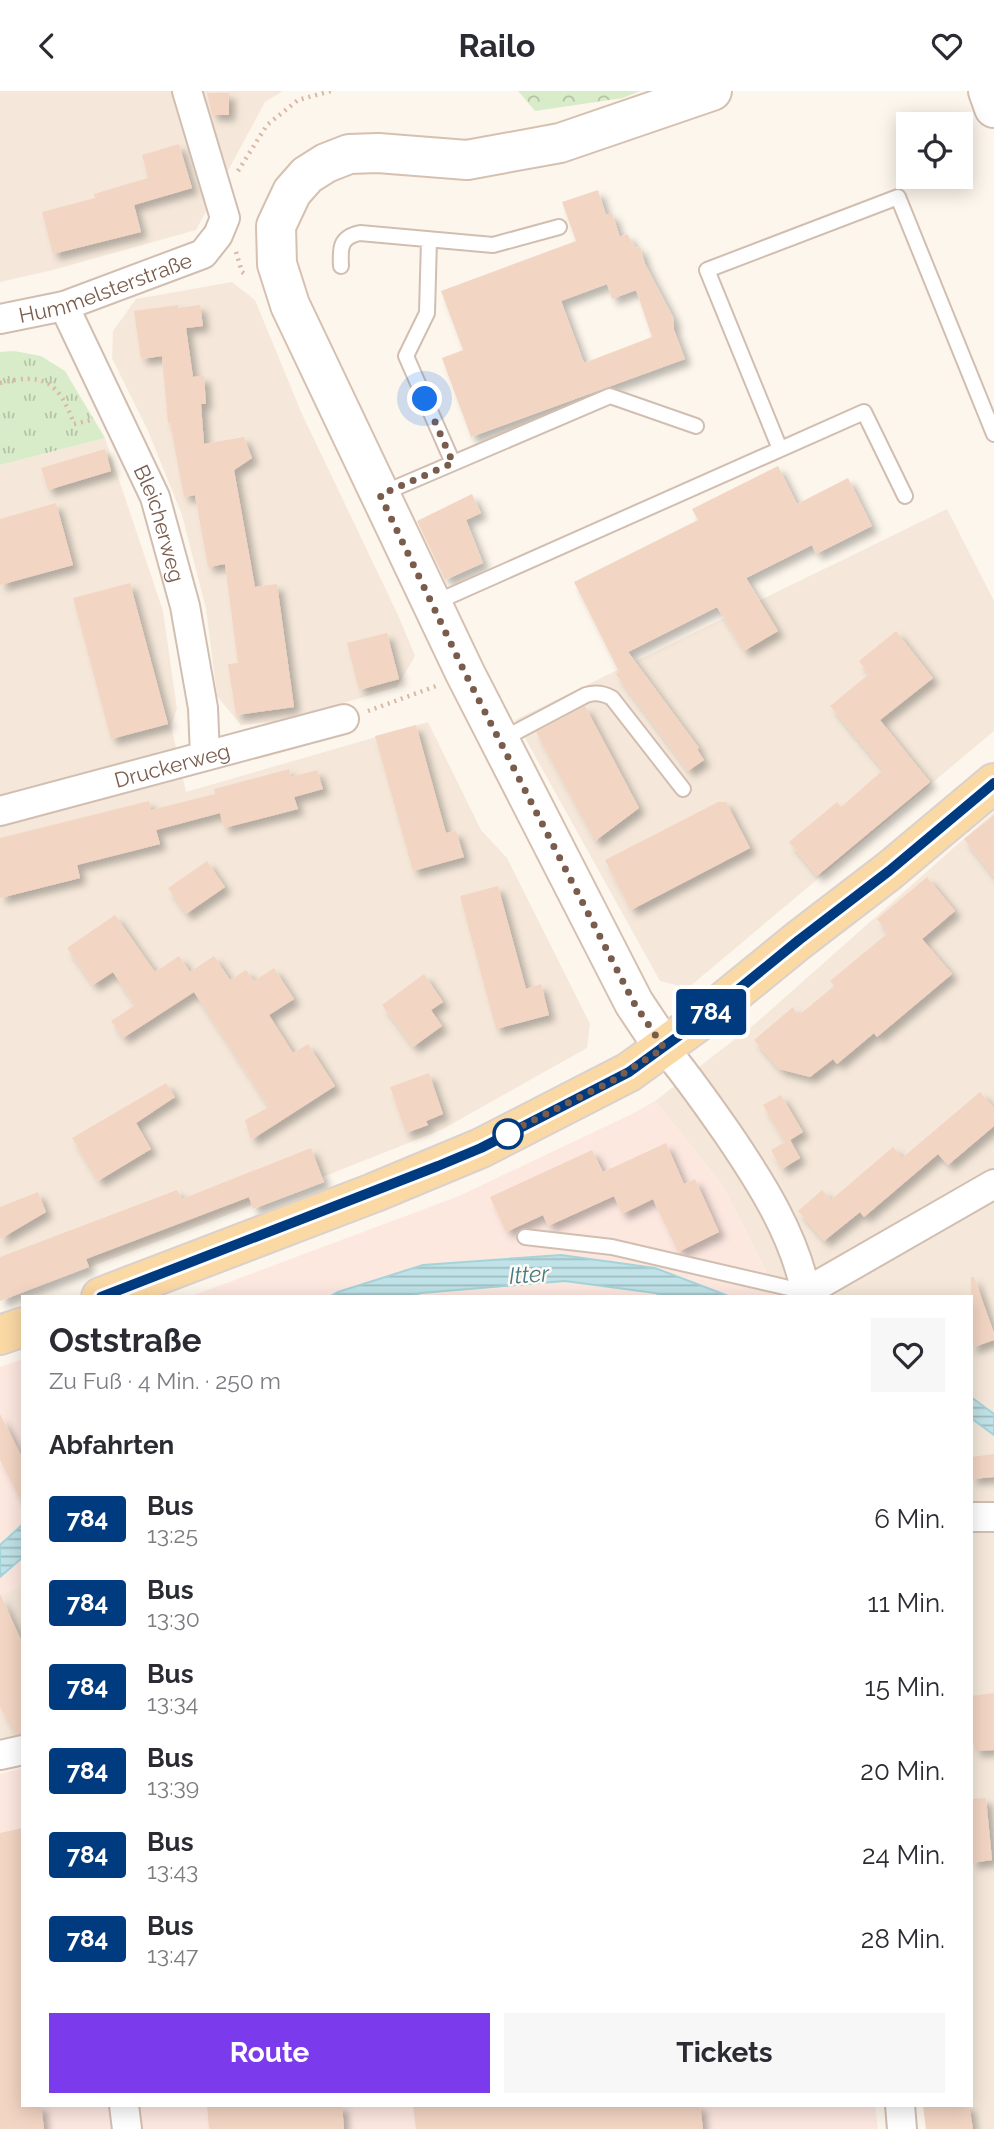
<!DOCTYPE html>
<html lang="de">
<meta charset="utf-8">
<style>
body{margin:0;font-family:Raleway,sans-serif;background:#f7f7f7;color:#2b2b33;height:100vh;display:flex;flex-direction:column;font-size:26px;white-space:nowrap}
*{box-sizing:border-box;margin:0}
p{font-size:23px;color:#7c7c81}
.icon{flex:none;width:38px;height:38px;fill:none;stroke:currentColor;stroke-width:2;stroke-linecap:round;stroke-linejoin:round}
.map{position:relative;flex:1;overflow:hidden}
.side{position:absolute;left:21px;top:1204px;width:952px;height:812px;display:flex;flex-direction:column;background:#fff;border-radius:0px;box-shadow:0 4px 18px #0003}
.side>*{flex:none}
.badge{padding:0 14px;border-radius:5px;font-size:24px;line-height:46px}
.buttons{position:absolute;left:896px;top:21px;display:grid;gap:14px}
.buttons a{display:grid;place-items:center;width:77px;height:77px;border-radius:0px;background:#fff;box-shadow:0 4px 18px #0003;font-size:35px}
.you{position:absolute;width:35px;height:35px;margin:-18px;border:5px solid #fff;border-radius:50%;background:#1a73e8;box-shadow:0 0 0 10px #1a73e833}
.map>.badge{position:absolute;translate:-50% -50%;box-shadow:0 0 0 4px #fff}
h2{padding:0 28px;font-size:26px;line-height:63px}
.round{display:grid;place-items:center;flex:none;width:74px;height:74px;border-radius:0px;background:#f7f7f7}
.overview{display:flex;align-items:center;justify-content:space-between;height:119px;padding:0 28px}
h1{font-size:33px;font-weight:700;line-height:52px}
.button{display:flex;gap:14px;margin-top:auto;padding:14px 28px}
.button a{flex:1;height:80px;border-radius:0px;background:#7c3aed;color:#fff;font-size:28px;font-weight:700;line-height:80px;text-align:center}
.button a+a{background:#f7f7f7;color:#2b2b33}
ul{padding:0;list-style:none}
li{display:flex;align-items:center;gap:21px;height:84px;padding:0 28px}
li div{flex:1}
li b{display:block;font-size:26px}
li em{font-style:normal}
li .badge{min-width:77px;font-weight:700;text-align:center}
header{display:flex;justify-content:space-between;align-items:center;height:91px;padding:0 28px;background:#fff;font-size:32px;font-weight:700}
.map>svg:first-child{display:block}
.residential{fill:#f5e8da}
.commercial{fill:#fde8e0}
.grass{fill:url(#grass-tufts)}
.forest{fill:url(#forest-crowns)}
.water{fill:url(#water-rules);stroke:#a5d3da;stroke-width:2}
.building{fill:#f3d5c3;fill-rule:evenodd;filter:url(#shadow)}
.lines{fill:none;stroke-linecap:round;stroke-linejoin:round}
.lane-casing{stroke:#d1beb0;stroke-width:18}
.street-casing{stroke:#d1beb0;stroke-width:32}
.secondary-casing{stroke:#d6c0b0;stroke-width:42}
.primary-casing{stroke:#dad1cd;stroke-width:42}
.path{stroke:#d9b8a5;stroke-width:4.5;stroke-dasharray:2 5;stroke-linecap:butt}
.lane{stroke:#fff;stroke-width:14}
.street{stroke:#fff;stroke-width:28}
.secondary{stroke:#fff;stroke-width:38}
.primary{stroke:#fbd9a5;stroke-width:38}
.line-casing{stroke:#fff;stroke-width:16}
.line{stroke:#003b80;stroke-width:10}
.walk{stroke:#7a5c4d;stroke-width:7;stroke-dasharray:0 12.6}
.stop-dot{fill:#fff;stroke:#003b80;stroke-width:3.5}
.labels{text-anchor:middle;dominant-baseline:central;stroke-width:5;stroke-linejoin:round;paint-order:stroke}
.street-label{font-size:21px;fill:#7a5c4d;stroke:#fffaf3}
.water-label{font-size:23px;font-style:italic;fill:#437c86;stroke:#fffaf3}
</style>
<header><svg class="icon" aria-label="back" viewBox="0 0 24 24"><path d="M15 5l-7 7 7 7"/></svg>Railo<svg class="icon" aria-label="heart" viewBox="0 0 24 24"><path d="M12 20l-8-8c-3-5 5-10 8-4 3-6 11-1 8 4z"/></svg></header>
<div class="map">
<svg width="994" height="2038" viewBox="0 0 994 2038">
<defs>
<pattern id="grass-tufts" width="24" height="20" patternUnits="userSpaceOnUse" patternTransform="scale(1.75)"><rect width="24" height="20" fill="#d8ecc9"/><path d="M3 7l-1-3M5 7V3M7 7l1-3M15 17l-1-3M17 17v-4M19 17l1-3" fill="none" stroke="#b4c2a5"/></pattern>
<pattern id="forest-crowns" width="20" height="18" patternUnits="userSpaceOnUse" patternTransform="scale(1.75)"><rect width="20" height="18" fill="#d8ecc9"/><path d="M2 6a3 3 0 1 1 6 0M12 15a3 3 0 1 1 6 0" fill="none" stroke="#b4c2a5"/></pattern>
<pattern id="water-rules" width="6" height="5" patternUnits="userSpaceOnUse" patternTransform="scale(1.75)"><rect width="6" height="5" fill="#bfe3e8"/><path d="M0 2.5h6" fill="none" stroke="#a0bbbe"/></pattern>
<filter id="shadow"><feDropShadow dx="6" dy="6" stdDeviation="3.5" flood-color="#0004"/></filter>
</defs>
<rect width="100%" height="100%" fill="#fdf6ec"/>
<!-- residential -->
<path class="residential" d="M0 0H283L265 11 196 139 53 179 0 191Z
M232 191 255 209 302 323 398 524 415 565 397 596 283 630 241 634 217 605 206 518 182 424 148 340 112 267 113 240 136 208Z
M105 347 163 520 177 618 171 634 186 701 428 631 481 739 507 767 590 933 587 957 441 1039 217 1128 0 1210V374Z
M947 418 994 510V640L688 897 660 890 515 629Z
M994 721V2038H927L924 2014H971V1206H779L722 1094 655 1010 756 932Z
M23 1494V1649L0 1655V1504Z"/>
<!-- commercial -->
<path class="commercial" d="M655 1010 722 1094 779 1206H189L459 1105 634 1022Z
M23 1268V1494L0 1504V1276Z
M23 1677V2014H875L878 2038H0V1683Z"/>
<!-- grass -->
<path class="grass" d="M14 260 41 265 65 280 105 347 0 374V261Z"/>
<!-- forest -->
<path class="forest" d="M518 0H640L623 7 535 20Z"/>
<!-- water -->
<path class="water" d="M561 1164 655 1177 731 1206H664L655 1202 565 1190 421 1202 407 1206H329L338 1201 423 1174Z
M971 1306 994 1323V1344L971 1327Z
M23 1433V1466L0 1486V1454Z"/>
<!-- building -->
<path class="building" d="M207 2H229V24H212Z
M179 53 192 97 134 114 141 141 53 163 42 121 95 107 94 103 148 87 142 64Z
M598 99 606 124 612 122 620 146 627 143 636 157 640 156 645 173 674 228V239L685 268 471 346 442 267 463 259 441 200 576 150 562 111ZM607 193 612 208 636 199 652 246 584 272 561 210Z
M178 214V217L200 214 203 235 186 237 193 286 204 285 206 313H201L204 353 244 346 252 367 234 379 255 496 277 493 294 616 236 624 228 573 238 572 225 473 208 476 195 404 184 406 170 332H168L162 265 141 268 134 220Z
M105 358 111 380 48 399 41 377Z
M778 375 797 413 848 387 872 435 816 463 812 454 746 487 778 540 744 560 717 516 628 561 699 657 697 658 704 669 688 680 616 583 619 581 574 491 698 429 692 418Z
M472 403 481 422 466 429 483 472 445 489 417 430Z
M56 412 73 474 0 494V428Z
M130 492 168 633 111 648 73 507Z
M896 540 933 587 880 629 930 691 817 785 789 751 837 711 841 716 883 679 830 615 869 583 859 570Z
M387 542 399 588 359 599 347 552Z
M585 615 639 717 595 750 536 641Z
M416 634 446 742 456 740 464 766 413 780 375 645Z
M289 678 291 686 317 679 323 698 294 706 298 718 224 737 220 722 156 739 160 753 77 774 80 787 0 807V747L149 710 151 719 215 703 214 698Z
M718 711H726L750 757 631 819 605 769Z
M994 724V786L964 748Z
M207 770 225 796 186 823 168 797Z
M927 786 955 820 922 848 952 883 877 946 874 942 837 973 833 968 810 986 779 978 754 949 793 916 798 925 834 895 830 890 888 842 877 828Z
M498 795 526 898 541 893 549 924 496 938 460 805Z
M115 824 155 881 179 865 190 881 214 865 230 889 246 879 254 890 274 877 294 908 269 924 293 962 308 953 335 995 251 1049 245 1029 269 1016 194 901 123 947 111 930 135 914 113 881 93 894 67 857Z
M424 883 443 911 431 919 442 935 413 956 382 914Z
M429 982 443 1023 426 1030 428 1034 406 1042 390 996Z
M166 992 175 1006 136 1032 151 1058 98 1090 72 1047Z
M980 1001 994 1017V1035L948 1074 938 1063 864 1126 860 1121 824 1150 798 1120 822 1099 831 1109 893 1056 902 1067Z
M781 1004 803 1041 790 1049 800 1067 782 1078 771 1059 785 1051 763 1014Z
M666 1052 684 1093 695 1088 719 1141 678 1161 653 1108 622 1123 614 1105 548 1135 543 1124 506 1141 490 1106 592 1059 603 1081Z
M311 1057 324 1091 253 1118 249 1106 86 1168 89 1176 0 1210V1166L177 1099 182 1108Z
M38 1101 46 1121 0 1148V1116Z
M971 1186H974L994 1242V1249L971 1257Z
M0 1323 23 1368V1414L0 1369Z
M994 1363V1386L971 1388V1366Z
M0 1503 23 1553V1643L16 1644 0 1616Z
M994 1602V1659L975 1660 971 1639V1605Z
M986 1707 992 1769 971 1772V1708Z
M23 1737V2014H41L44 2038H0V1742Z
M207 2014H342L344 2038H209Z
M413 2014H700L703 2038H416Z
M923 2014H969L973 2038H926Z"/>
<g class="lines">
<!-- lane casing -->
<g class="lane-casing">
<path id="lane" d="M429 149 427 222 406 265 453 372
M341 175C340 157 340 146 360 142L493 154 559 136
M780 358 707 179 898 106 994 343
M381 403 610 305 696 335
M434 512 864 321 905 405
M501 649 586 604C596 601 603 602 612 607L683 698
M525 1146 612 1156 806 1201"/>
</g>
<!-- street casing -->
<g class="street-casing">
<g id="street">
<path id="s1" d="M64 215 155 406 185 515 203 617 205 664"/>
<path id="s2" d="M0 228 64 215 203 163 218 144 225 127 187 0"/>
<path id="s3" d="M0 720 344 628"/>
<path d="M664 957C687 984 707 1013 728 1043 762 1093 795 1145 807 1206"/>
<path d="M806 1201 994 1093"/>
<path d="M971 1426H994"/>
<path d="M0 1664 23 1659"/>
<path d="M124 2014 127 2038"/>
<path d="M900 2014 902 2038"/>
</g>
</g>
<!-- secondary casing -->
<g class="secondary-casing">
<path id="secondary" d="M988 0 994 17
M664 957 634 912 465 582 290 214 277 173 276 135 292 101 307 84 326 72 349 63 378 62 467 69 560 52 712 0"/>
</g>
<!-- primary casing -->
<g class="primary-casing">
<path id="primary" d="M101 1206 373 1102 481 1057 629 981 702 928 799 849 889 780 994 692
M0 1244 23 1236"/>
</g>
<!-- path -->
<path class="path" d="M238 80 267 34 298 9 331 0
M236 161 242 181 246 184
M0 292C44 281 59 291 74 333L91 329
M368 620 439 594"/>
<!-- lane -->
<use href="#lane" class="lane"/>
<!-- street -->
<use href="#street" class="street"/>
<!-- secondary -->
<use href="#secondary" class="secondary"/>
<!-- primary -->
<use href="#primary" class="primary"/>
</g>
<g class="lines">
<!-- line casing -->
<g class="line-casing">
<path id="line" d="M101 1206 438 1075 481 1057 629 981 702 928 799 849 889 780 994 692"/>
</g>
<!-- line -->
<use href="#line" class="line"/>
<!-- walk -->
<path class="walk" d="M425 308 453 372 380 404 465 582 634 912 664 957 612 990 506 1043H508"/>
</g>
<!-- markers -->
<circle class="stop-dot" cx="508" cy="1043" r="14"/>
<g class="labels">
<!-- street labels -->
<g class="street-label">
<text stroke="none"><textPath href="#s2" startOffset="110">Hummelsterstraße</textPath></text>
<text stroke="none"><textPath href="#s1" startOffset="238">Bleicherweg</textPath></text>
<text stroke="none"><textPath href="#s3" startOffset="178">Druckerweg</textPath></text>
</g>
<!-- water labels -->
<g class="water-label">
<text transform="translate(529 1183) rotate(-4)">Itter</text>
</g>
</g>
</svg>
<div class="buttons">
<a><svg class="icon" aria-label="locate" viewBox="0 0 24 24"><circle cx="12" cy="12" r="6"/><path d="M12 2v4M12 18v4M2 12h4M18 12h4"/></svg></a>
</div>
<div class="you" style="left:425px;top:308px"></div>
<b class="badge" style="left:711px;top:921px;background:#003b80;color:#fff">784</b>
<section class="side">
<div class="overview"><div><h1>Oststraße</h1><p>Zu Fuß · 4 Min. · 250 m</p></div><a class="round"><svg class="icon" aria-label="heart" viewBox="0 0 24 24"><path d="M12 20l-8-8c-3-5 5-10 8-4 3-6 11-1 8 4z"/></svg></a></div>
<h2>Abfahrten</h2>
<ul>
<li><span class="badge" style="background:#003b80;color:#fff">784</span><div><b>Bus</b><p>13:25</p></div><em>6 Min.</em></li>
<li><span class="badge" style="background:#003b80;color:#fff">784</span><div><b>Bus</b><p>13:30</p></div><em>11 Min.</em></li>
<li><span class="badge" style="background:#003b80;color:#fff">784</span><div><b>Bus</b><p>13:34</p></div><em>15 Min.</em></li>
<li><span class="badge" style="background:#003b80;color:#fff">784</span><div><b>Bus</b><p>13:39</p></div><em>20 Min.</em></li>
<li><span class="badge" style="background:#003b80;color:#fff">784</span><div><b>Bus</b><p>13:43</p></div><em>24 Min.</em></li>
<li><span class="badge" style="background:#003b80;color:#fff">784</span><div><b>Bus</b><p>13:47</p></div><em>28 Min.</em></li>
</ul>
<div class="button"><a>Route</a><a>Tickets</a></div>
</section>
</div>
